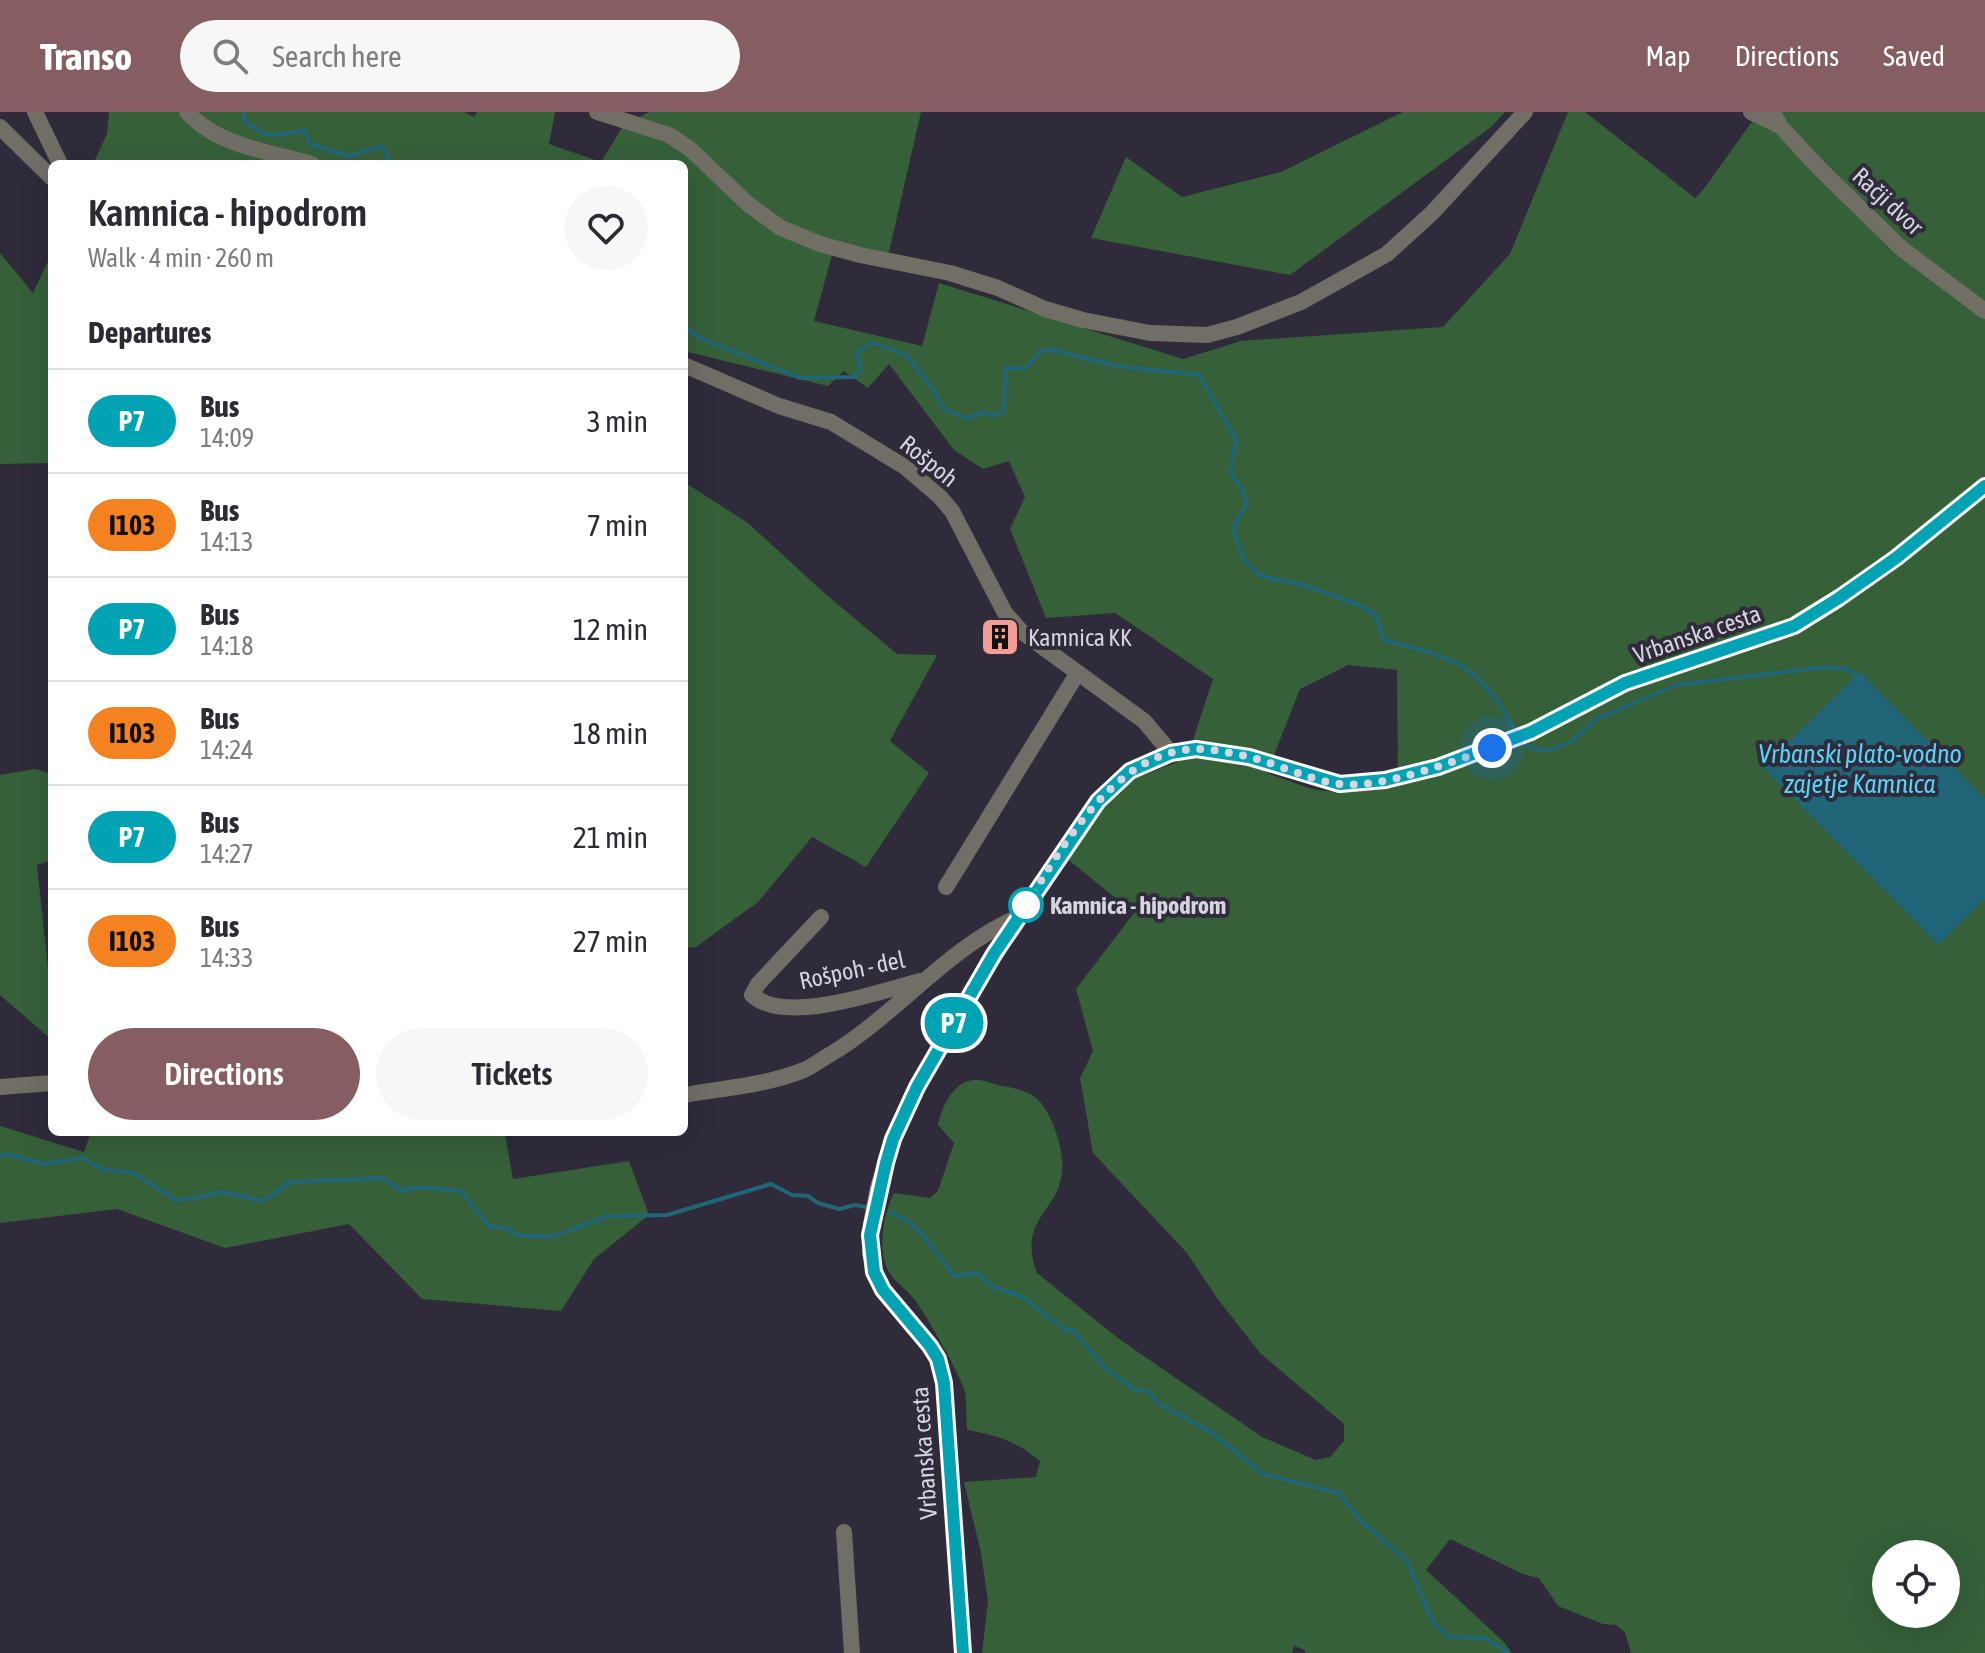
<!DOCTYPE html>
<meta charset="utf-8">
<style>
body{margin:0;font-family:"Asap Condensed",sans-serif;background:#f7f7f7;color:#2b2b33;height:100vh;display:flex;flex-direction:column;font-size:30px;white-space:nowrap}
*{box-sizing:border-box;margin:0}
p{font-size:26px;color:#7c7c81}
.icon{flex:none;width:44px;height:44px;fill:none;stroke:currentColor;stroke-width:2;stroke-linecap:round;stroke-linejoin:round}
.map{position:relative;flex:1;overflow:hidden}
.side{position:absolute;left:48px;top:48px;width:640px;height:976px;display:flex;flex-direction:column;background:#fff;border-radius:12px;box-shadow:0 8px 32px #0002}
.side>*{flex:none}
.badge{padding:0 16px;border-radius:26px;font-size:28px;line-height:52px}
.buttons{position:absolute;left:1872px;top:1428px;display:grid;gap:16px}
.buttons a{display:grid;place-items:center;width:88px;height:88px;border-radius:50%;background:#fff;box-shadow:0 8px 32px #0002;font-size:40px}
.you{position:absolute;width:40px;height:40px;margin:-20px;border:6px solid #fff;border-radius:50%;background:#1a73e8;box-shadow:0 0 0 12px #1a73e833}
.map>.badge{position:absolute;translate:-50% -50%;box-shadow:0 0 0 4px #fff}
h2{padding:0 40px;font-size:30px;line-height:72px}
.round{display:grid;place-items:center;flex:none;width:84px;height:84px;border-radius:42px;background:#f7f7f7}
.summary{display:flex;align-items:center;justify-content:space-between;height:136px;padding:0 40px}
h1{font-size:38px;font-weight:600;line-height:60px}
.action{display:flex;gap:16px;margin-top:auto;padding:16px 40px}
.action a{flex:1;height:92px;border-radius:48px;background:#865d60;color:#fff;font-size:32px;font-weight:600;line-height:92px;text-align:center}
.action a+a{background:#f7f7f7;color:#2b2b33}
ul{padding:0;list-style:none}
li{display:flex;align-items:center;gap:24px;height:104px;padding:0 40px;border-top:2px solid #e1e1e2}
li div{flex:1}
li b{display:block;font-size:30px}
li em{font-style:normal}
li .badge{min-width:88px;font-weight:700;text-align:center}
header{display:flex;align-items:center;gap:48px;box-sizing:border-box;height:112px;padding:0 40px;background:#865d60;color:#fff}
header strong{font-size:38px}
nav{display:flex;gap:44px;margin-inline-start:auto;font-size:28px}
.search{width:560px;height:72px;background:#f7f7f7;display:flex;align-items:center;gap:20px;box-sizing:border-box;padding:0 28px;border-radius:44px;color:#7c7c81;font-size:30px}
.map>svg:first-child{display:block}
.green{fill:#356038;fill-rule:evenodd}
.water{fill:#216678}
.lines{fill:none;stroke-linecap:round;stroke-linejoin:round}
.stream{stroke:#216678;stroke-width:4}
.street{stroke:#716e66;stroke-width:16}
.secondary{stroke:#969285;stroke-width:16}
.line-casing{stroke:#fff;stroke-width:18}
.line{stroke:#00a3b4;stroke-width:12}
.walk{stroke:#d6d4de;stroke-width:8;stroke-dasharray:0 14.4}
.stop-dot{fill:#fff;stroke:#00a3b4;stroke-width:4}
.labels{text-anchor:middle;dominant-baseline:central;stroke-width:8;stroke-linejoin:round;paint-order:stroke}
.street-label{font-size:24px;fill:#d6d4de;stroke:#2f2b3b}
.poi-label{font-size:24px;fill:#d6d4de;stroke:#2f2b3b;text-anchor:start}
.stop-label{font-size:24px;font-weight:bold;fill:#d6d4de;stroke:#2f2b3b;text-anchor:start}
.water-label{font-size:26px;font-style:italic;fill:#54d4f6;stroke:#2f2b3b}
</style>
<header>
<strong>Transo</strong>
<div class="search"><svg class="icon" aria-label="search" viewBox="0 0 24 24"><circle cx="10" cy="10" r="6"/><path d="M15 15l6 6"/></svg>Search here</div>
<nav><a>Map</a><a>Directions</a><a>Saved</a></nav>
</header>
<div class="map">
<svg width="1985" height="1541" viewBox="0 0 1985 1541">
<rect width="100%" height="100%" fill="#2f2b3b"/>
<!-- green -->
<path class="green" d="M109 0H464L474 5 477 0H555L549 32 601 50 623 14 649 0H921L888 144 835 132 814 209 922 234 939 171 1183 247 1241 229 1443 215 1510 142 1568 0H1585L1695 86 1703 78 1759 0H1985V1541H1631L1625 1520 1616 1513 1603 1512 1558 1494 1539 1466 1523 1462 1450 1427 1426 1458 1503 1529 1512 1541H1305V1538L1294 1534 1292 1541H982L988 1489 981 1441 964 1370 1036 1365 1040 1349C1018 1330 996 1323 967 1318 966 1305 967 1292 965 1280 962 1266 925 1200 914 1187 905 1175 892 1169 886 1154 878 1134 884 1099 894 1081L930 1086 938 1079 954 1031 938 1013C942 995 952 971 973 968 980 967 991 971 997 973 1009 975 1022 977 1032 983 1049 993 1061 1029 1062 1048 1067 1099 1015 1102 1037 1161L1119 1227 1262 1325 1316 1348 1330 1345 1344 1329V1312L1261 1242 1216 1185 1187 1141 1093 1041 1080 966 1093 939 1076 877 1134 801 1065 745 1097 693 1137 666 1187 646 1213 567 1115 501 1046 506 1010 417 1025 385 1009 349 983 357 954 338 889 252 868 276 844 259 828 274 684 239V52H93L107 22ZM1348 553 1397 558 1398 672C1370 676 1338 684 1309 676 1295 672 1281 666 1267 661L1300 577ZM1886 1442H1946V1502H1886Z
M1403 0H1505L1491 15 1290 163 1091 126 1126 45 1182 85 1281 60Z
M0 141 33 181 52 141V351L0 352Z
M684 370 748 411 822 479 897 542 937 543 890 629 929 661 866 755 812 725 758 790 696 835 684 836Z
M35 657 52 662V748L37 753 52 893V928L0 883V663Z
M0 1014 84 1040 91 1020 505 1022 513 1067 629 1049 649 1103 594 1147 561 1199 422 1187 349 1112 225 1136 117 1097 0 1111Z"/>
<!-- water -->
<path class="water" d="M1860 560 1985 687V787L1938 833 1763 655Z"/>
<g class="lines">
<!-- stream -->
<path class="stream" d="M244 0 243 7C267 29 274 24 304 18L310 32 349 44 382 34 391 52
M684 215 702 227 800 266 855 265 861 256 856 242 872 230 906 243 933 277 944 297 966 306 985 300 993 304 1004 299 1006 256H1026L1041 239 1054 238 1116 254 1199 263 1236 327 1230 360 1243 379 1247 391 1233 415 1243 447 1260 464 1304 473 1362 494 1376 504 1384 528C1406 534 1429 539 1450 548 1478 559 1505 595 1516 622
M1520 630 1534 637 1550 638 1572 629 1598 606 1676 573 1827 555 1850 558 1858 567
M0 1044 9 1042 44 1052 82 1046 102 1057 134 1061 176 1088 190 1087 222 1080 263 1089 290 1070 383 1066 402 1079 419 1075 461 1079 489 1114 505 1116 517 1123 552 1125 608 1104 667 1103 771 1072 792 1083 808 1084 818 1091 839 1097 855 1093 871 1096
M890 1100C917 1109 937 1142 954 1164L977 1161 993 1175 1023 1185 1064 1217 1074 1219 1103 1254 1135 1278 1149 1279 1158 1291 1211 1320 1263 1362 1339 1381 1358 1406 1407 1449 1433 1510 1449 1525 1485 1526 1508 1541"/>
<!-- street -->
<path class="street" d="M35 0 60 52
M187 0C218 34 270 40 312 52
M597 0 669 23 690 37 748 92 781 116 820 132 860 143 950 161 998 176 1045 197 1083 208 1150 221 1207 223 1237 215 1301 190 1387 142 1432 101 1525 0
M1751 0 1780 14
M1773 0 1780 14 1819 56 1901 136 1985 199
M0 15 52 66
M684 253 779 294 831 310 905 355 940 385 952 399 1005 501 1022 520 1144 609 1171 641
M946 775 1077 562
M821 805 758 872 752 883C785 914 881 879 920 869
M0 975 52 971
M684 983C724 976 767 973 804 958 813 954 822 947 831 942 897 902 948 835 1018 805
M844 1420 852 1541"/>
<!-- secondary -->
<path class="secondary" d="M963 1541 944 1271 938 1247 930 1234 883 1178 874 1160 870 1141 871 1112 878 1076 893 1027 917 975 1015 809 1098 689 1130 659 1171 641 1196 637 1249 645 1340 672 1385 668 1438 655 1531 620 1625 571 1794 514 1839 486 1896 446 1985 374"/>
</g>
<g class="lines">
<!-- line casing -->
<g class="line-casing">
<path id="line" d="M963 1541 944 1271 938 1247 930 1234 883 1178 874 1160 870 1123 886 1051 893 1027 917 975 994 842 1098 689 1130 659 1171 641 1196 637 1249 645 1340 672 1385 668 1438 655 1531 620 1625 571 1794 514 1839 486 1896 446 1985 374"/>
</g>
<!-- line -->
<use href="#line" class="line"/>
<!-- walk -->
<path class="walk" d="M1026 793C1063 734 1116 637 1198 637 1213 637 1230 641 1246 644 1276 651 1309 668 1339 672 1381 677 1452 650 1492 636"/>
</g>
<!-- icons -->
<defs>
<g id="building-square" transform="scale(2)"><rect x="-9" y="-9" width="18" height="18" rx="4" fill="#f59b96" stroke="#2f2b3b"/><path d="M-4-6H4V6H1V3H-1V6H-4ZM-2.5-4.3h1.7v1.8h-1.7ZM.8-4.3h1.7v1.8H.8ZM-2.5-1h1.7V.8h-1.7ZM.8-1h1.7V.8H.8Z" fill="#111"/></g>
</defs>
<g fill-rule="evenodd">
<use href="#building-square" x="1000" y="525"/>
</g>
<!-- markers -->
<circle class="stop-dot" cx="1026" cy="793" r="16"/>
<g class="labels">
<!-- street labels -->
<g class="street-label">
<text transform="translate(1888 89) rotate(43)">Račji dvor</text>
<text transform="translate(929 349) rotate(39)">Rošpoh</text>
<text transform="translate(1697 522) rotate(-19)">Vrbanska cesta</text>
<text transform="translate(852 858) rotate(-12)">Rošpoh - del</text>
<text transform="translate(924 1341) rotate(-94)">Vrbanska cesta</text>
</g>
<!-- poi labels -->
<g class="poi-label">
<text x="1028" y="525">Kamnica KK</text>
</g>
<!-- stop labels -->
<g class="stop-label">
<text x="1050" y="793">Kamnica - hipodrom</text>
</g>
<!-- water labels -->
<g class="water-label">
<text x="1860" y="642">Vrbanski plato-vodno<tspan x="1860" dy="30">zajetje Kamnica</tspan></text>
</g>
</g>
</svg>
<div class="buttons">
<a><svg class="icon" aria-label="locate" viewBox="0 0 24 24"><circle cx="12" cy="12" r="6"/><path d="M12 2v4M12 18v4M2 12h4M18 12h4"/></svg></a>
</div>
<div class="you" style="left:1492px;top:636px"></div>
<b class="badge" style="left:954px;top:911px;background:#00a3b4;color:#fff">P7</b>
<section class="side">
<div class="summary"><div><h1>Kamnica - hipodrom</h1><p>Walk · 4 min · 260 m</p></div><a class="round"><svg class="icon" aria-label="heart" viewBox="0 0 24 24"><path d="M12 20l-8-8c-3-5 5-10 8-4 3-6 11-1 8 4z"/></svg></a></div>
<h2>Departures</h2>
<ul>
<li><span class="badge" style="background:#00a3b4;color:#fff">P7</span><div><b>Bus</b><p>14:09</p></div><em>3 min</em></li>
<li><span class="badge" style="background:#f58220;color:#111">I103</span><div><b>Bus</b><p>14:13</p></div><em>7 min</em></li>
<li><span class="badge" style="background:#00a3b4;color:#fff">P7</span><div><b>Bus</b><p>14:18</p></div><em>12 min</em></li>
<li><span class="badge" style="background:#f58220;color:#111">I103</span><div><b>Bus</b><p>14:24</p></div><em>18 min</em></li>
<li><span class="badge" style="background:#00a3b4;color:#fff">P7</span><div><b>Bus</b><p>14:27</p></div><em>21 min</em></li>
<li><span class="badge" style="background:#f58220;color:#111">I103</span><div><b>Bus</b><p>14:33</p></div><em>27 min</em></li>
</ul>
<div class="action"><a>Directions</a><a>Tickets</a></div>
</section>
</div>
